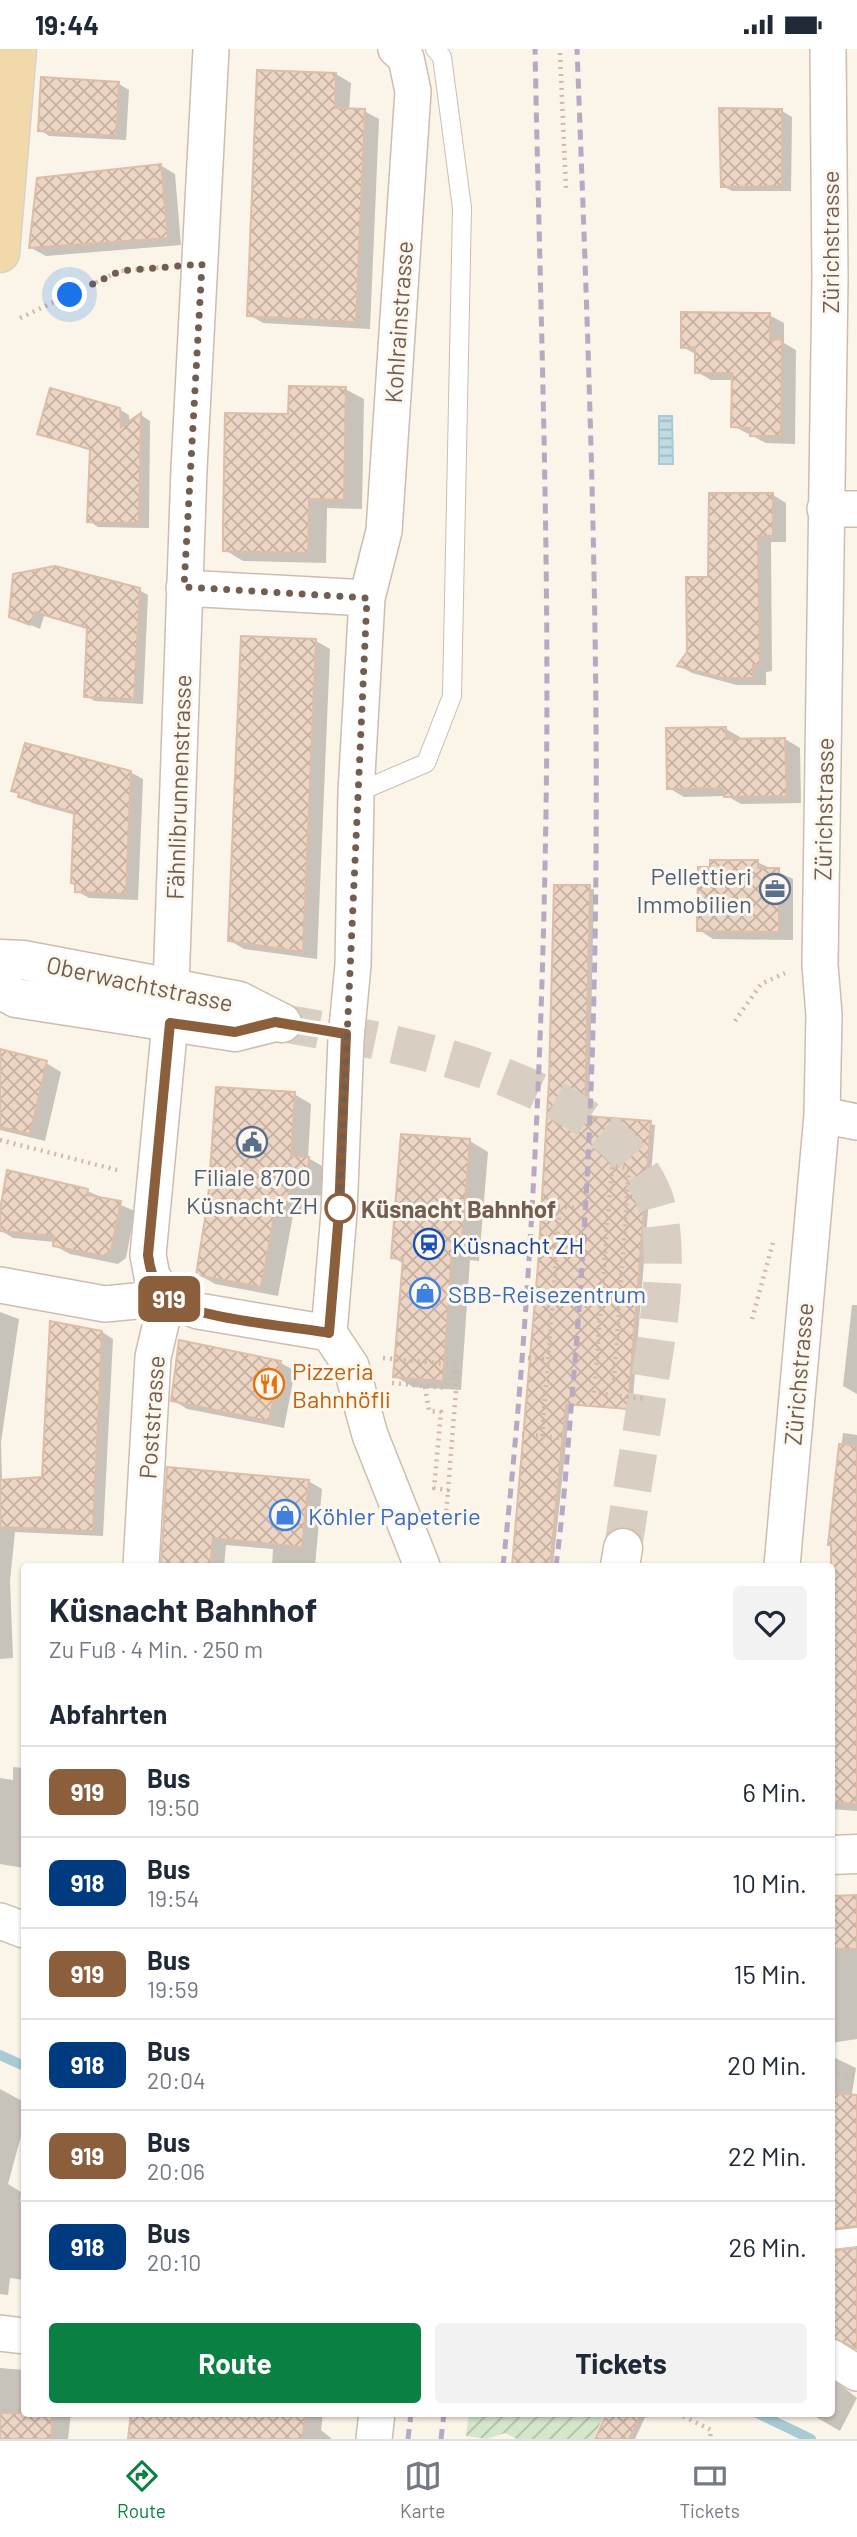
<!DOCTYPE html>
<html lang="de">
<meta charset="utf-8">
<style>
body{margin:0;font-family:Barlow,sans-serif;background:#f2f2f3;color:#1f2937;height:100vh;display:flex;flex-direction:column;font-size:26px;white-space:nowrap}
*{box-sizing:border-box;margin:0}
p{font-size:23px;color:#747a83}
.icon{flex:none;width:38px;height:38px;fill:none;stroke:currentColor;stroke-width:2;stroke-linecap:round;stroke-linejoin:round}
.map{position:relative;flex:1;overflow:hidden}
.panel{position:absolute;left:21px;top:1514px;width:814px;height:854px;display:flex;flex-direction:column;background:#fff;border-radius:7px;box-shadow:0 2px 5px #0004}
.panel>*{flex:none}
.badge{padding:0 14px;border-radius:10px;font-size:24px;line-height:46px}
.you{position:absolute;width:35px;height:35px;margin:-18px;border:5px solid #fff;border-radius:50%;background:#1a73e8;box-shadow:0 0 0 10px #1a73e833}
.map>.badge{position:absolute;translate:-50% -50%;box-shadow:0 0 0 4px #fff}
h2{padding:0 28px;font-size:26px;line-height:63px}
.round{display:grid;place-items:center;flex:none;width:74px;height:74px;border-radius:7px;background:#f2f2f3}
.overview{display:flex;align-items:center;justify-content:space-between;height:119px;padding:0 28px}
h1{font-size:33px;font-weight:700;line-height:52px}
.primary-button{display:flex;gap:14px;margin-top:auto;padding:14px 28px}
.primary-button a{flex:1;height:80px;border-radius:7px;background:#0b8043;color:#fff;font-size:28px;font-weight:700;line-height:80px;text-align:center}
.primary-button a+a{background:#f2f2f3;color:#1f2937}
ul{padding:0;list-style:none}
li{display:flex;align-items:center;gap:21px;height:91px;padding:0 28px;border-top:2px solid #e0e1e3}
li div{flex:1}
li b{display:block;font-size:26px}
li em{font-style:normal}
li .badge{min-width:77px;font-weight:700;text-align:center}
.status{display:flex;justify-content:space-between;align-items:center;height:49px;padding:0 35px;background:#fff;direction:ltr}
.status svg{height:19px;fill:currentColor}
.tabs{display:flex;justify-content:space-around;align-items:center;height:98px;border-top:2px solid #e0e1e3;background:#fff;font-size:19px;color:#747a83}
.tabs a{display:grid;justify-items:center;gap:4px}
.tabs .on{color:#0b8043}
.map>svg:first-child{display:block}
.garden{fill:url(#garden-furrows)}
.water{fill:url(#water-rules);stroke:#a7cbd3;stroke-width:2}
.shadow{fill:#0003}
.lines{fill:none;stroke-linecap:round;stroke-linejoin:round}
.stream{stroke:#a7cbd3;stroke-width:10}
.building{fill:url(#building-cross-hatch);stroke:#debda6;stroke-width:2}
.secondary-tunnel{stroke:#d8cec2;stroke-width:38;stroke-dasharray:38 19;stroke-linecap:butt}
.lane-casing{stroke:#ccbdb0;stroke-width:20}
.street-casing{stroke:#ccbdb0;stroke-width:38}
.secondary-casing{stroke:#cebdae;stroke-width:41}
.primary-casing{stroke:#d8d2ce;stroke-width:41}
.path{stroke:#d2b9a7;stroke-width:4.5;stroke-dasharray:2 5;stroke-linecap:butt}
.lane{stroke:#fff;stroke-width:18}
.street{stroke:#fff;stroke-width:35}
.secondary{stroke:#fff;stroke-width:38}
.primary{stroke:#f2d9a9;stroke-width:38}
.rail{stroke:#b8a8c4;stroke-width:5;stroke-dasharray:10 7;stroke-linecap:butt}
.line-casing{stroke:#fff;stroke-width:16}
.line{stroke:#8b5e3c;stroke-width:10}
.walk{stroke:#725d4f;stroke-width:7;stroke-dasharray:0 12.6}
.stop-dot{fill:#fff;stroke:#8b5e3c;stroke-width:3.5}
.labels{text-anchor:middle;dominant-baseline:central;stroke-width:6;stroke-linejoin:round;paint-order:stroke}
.street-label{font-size:24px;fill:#725d4f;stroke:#fdf8ef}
.service-label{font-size:24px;fill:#4e5e75;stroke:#fdf8ef;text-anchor:end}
.stop-label{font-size:24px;font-weight:bold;fill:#725d4f;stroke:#fdf8ef;text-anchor:start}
.transit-label{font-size:24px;fill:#164399;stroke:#fdf8ef;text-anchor:start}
.shop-label{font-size:24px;fill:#366cbe;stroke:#fdf8ef;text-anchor:start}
.food-label{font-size:24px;fill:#c56008;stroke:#fdf8ef;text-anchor:start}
</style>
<div class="status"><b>19:44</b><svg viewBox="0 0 49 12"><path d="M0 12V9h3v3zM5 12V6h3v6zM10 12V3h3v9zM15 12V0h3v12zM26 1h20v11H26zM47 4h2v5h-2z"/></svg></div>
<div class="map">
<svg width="857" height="2390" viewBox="0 0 857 2390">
<defs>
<pattern id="garden-furrows" width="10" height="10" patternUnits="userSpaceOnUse" patternTransform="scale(1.75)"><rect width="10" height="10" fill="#d4e7c9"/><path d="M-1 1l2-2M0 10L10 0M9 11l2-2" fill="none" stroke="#b0bea6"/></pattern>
<pattern id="water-rules" width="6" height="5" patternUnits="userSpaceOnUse" patternTransform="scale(1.75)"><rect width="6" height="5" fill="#bfdce2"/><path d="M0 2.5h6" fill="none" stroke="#a0b6ba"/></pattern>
<pattern id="building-cross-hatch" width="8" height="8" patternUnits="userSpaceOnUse" patternTransform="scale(1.75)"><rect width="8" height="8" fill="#edd5c4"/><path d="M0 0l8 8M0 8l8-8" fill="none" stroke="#c4b0a2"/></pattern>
</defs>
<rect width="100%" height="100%" fill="#faf4e9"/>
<!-- garden -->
<path class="garden" d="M469 2364H605L593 2390H517L505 2384 487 2390 466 2387Z"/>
<!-- water -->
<path class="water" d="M659 367H672L673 415H659Z"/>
<!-- shadow -->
<path class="shadow" d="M336 25 351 34 349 61 364 62 379 70 370 280 263 274 249 266Z
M119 35 129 41 126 91 49 87 40 81Z
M782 62 792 68 791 142H732L722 137Z
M160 116 175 125 181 196 46 207 31 199Z
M769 266 784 274V294L796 301 795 395 766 394 733 377 734 331H711L697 323V306L683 298Z
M345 340 364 350 362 460 327 459 326 514 243 512 225 501 290 367Z
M119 360 129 366 130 374 141 366 150 372 149 479 98 478 89 472 91 402 39 384Z
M773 446 786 454V493H771L772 622 766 623V636H737L692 624 680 617 689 604 710 530Z
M139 541 148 546 143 655 95 652 86 647 88 580 44 567 40 580 11 567Z
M316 592 330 600 317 910 244 900 229 891Z
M726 680 740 688V691L785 690 800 699 801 754 741 755 727 747 684 748 669 739Z
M130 723 143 730 138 851 89 849 77 842 75 766 32 754 13 741Z
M757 813 793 830V891L713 890 699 881Z
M556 838 594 840 589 1069 655 1076 632 1361 570 1356 553 1517H512L540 1216 551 1032Z
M0 1002 46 1014 61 1023 45 1092 0 1081Z
M294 1045 311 1055 308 1109 326 1119 324 1147 306 1146 305 1161H294L278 1247 215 1235 198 1225Z
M470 1092 488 1103 479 1212 470 1211 461 1341 413 1338 395 1327 404 1215 392 1208Z
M87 1142 135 1162 126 1209 118 1215 70 1205 55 1197V1193L13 1189 0 1181V1171Z
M852 1256H857V1345L843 1337Z
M0 1263 19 1270 1 1393 2 1432 44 1429 102 1283 113 1290 103 1487 15 1483 10 1532 13 1609 0 1610Z
M180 1293 281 1314 295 1322 284 1379 187 1360 173 1351Z
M843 1384 857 1386V1762L831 1760V1541L836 1498 829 1495Z
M168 1419 308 1432 322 1440 315 1517H272L273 1500 226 1496 224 1517H162Z
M13 1718 24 1719V1819L0 1815V1729L13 1731Z
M857 1848V1990L831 1994V1849Z
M831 2007 856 2019 851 2051 857 2052V2190L840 2199V2203L857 2200V2300L841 2301 831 2317Z
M0 2040 24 2053V2076L8 2135 21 2143 20 2153 24 2154V2231L10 2229 8 2246 0 2245Z
M0 2319 24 2321V2364H71L68 2390H0Z
M831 2324 833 2330 857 2349 840 2382 809 2364H831Z
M133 2364H323L321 2381 332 2390H130Z
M609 2364H647L635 2390H597Z"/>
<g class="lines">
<!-- stream -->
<path class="stream" d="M0 2006 24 2017
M757 2364 811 2390"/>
</g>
<!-- building -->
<path class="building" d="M257 21 336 24 335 59 365 60 356 273 247 267Z
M41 28 119 33 116 87 38 82Z
M719 59 782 60V137L721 138Z
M161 115 168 189 29 199 37 129Z
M681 263 770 264V291L782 290 781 387H750V379L731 378 732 324H695V298L681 299Z
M289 337 346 338 344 451 309 450 308 504 223 502V478L226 476H223L225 364 288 365Z
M50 339 120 359 121 378 141 364 139 474 87 473 90 400 37 385Z
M709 444H773V487H758L760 616H753V629H723L677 617 687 603 686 528H708Z
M55 517 140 539 134 650 84 648 87 579 35 563 30 576 9 568 13 525Z
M241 587 316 590 303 903 228 892Z
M726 678V690L785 689 787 747 724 748V739L667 740 666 679Z
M25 694 131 722 126 845 75 843V835L71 834 74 763 18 748 19 744 11 742Z
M710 811H758V819H779V883L697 882 698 818H710Z
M554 836H590L585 1067 651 1072 628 1360 566 1355 550 1517H512L538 1216 549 1032Z
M0 1000 47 1012 30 1085 0 1078Z
M216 1038 295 1043 291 1107 309 1108 307 1139 289 1137 288 1153 277 1152 261 1238 196 1226 208 1151Z
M401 1085 470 1090 461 1202H452L443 1332 393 1328 403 1210 391 1209Z
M7 1121 88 1140 87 1146 121 1152 111 1201 103 1207 53 1197 54 1187 0 1182V1161Z
M50 1272 102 1282 93 1482 0 1478V1431L42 1428Z
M179 1291 281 1312 269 1372 171 1352Z
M839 1395 857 1396V1755L831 1753V1496H828Z
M167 1418 309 1431 302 1498 213 1489 210 1517H161Z
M857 1846V1900H831V1847Z
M831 2044 857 2046V2177L831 2180Z
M857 2199V2300L831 2288V2202Z
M0 2364H53L51 2390H0Z
M131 2364H306L302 2390H128Z
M607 2364H642L629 2390H595Z"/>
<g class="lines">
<!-- secondary-tunnel -->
<path class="secondary-tunnel" d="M282 974C394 993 645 1035 661 1178 667 1232 657 1288 648 1342 640 1394 631 1446 623 1499"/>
<!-- lane casing -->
<g class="lane-casing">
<path id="lane" d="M356 744 426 714 452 647 462 159 442 8 435 0
M831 2191 857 2188"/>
</g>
<!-- street casing -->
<g class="street-casing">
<path id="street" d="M825 460H857
M184 539 367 549
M171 938 189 420 211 0
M822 1066 857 1073
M0 1236 105 1255 167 1249 198 1262 329 1284
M329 1284 339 1164 346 990 353 916 356 744 367 549 384 482 413 42 406 9 396 0
M329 1284 351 1317 370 1386 422 1517
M141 1517 153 1308 167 1249 152 1227 148 1206 170 974
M782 1517 822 1066 824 966 820 916 830 230 828 0
M0 1872 24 1881
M0 2284 24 2287
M831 2308 857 2324
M374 2390 377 2364"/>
</g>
<!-- secondary casing -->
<g class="secondary-casing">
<path id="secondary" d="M0 910 23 911 239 952 282 974
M0 940 16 949 235 983 275 973
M620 1517 623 1499
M831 1806 857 1805"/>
</g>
<!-- primary casing -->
<g class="primary-casing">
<path id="primary" d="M0 204 17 0"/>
</g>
<!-- path -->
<path class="path" d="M560 4 566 140
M20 269 120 222 166 218
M735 972 761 935 785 924
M0 1091 121 1122
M537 1156 577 1159
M752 1270 774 1190
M383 1309 458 1316
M528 1309 548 1310
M614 1331 629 1119 612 1117 594 1344 647 1350
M392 1334 445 1339 456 1319
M425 1338 429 1362 441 1363 434 1439 448 1441 458 1316
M522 1385 559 1389
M542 1387 560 1158
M442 1475 446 1465 448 1441
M831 2024 857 2027
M677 2364 711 2381 710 2390"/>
<!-- lane -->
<use href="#lane" class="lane"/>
<!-- street -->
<use href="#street" class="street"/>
<!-- secondary -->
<use href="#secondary" class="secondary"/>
<!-- primary -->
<use href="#primary" class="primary"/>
<!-- rail -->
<path class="rail" d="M503 1517C530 1267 542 1014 546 763 550 509 540 254 535 0
M556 1517C565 1449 569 1380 575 1312 611 875 594 437 577 0
M408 2390 411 2364
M441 2390 444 2364"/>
</g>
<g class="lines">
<!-- line casing -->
<g class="line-casing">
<path id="line" d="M275 973 346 985 339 1164 329 1284C291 1277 197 1270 168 1250 155 1240 150 1221 148 1206L170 974 235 983Z"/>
</g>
<!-- line -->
<use href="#line" class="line"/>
<!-- walk -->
<path class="walk" d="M70 246 120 222 202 215 184 538 367 549 339 1164 340 1159"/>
</g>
<!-- icons -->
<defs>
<g id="office-ring" transform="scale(1.575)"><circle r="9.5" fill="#fdf8ef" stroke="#5c6f8a" stroke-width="1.5"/><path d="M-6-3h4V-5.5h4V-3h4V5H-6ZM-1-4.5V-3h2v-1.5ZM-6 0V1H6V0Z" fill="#5c6f8a"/></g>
<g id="civic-ring" transform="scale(1.575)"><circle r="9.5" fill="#fdf8ef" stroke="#5c6f8a" stroke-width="1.5"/><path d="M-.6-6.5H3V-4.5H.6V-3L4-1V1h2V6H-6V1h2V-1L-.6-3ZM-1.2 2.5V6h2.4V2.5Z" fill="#5c6f8a"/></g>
<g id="station-ring" transform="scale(1.575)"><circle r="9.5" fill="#fdf8ef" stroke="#1a4fb4" stroke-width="1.5"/><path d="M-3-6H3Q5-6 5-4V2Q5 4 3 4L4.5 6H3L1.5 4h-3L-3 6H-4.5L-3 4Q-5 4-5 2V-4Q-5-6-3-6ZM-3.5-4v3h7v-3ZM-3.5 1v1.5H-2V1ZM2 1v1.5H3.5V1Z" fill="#1a4fb4"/></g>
<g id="shop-ring" transform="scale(1.575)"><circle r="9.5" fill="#fdf8ef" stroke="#3f7fe0" stroke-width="1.5"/><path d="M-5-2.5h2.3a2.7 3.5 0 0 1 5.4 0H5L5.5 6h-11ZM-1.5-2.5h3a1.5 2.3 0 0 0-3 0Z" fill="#3f7fe0"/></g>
<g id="restaurant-ring" transform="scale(1.575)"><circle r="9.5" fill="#fdf8ef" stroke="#e8710a" stroke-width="1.5"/><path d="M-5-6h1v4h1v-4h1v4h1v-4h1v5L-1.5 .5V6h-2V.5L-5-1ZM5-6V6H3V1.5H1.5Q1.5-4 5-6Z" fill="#e8710a"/></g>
</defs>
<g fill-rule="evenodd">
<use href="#office-ring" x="775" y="840"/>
<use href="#civic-ring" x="252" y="1093"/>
<use href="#station-ring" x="429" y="1195"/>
<use href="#shop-ring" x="425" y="1244"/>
<use href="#restaurant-ring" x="269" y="1335"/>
<use href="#shop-ring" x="285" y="1466"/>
</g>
<!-- markers -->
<circle class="stop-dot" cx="340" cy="1159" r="14"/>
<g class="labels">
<!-- street labels -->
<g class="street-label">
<text transform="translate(829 193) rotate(-90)">Zürichstrasse</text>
<text transform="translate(398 273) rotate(-86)">Kohlrainstrasse</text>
<text transform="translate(178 738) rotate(-88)">Fähnlibrunnenstrasse</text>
<text transform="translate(823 760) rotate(-89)">Zürichstrasse</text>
<text transform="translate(140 934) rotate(12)">Oberwachtstrasse</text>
<text transform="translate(798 1325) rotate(-85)">Zürichstrasse</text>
<text transform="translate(151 1368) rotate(-86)">Poststrasse</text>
</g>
<!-- service labels -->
<g class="service-label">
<text x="752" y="826">Pellettieri<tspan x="752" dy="28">Immobilien</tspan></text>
<text x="252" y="1127" text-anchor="middle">Filiale 8700<tspan x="252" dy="28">Küsnacht ZH</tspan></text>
</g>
<!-- stop labels -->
<g class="stop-label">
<text x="361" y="1159">Küsnacht Bahnhof</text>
</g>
<!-- transit labels -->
<g class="transit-label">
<text x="452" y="1195">Küsnacht ZH</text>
</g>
<!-- shop labels -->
<g class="shop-label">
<text x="448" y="1244">SBB-Reisezentrum</text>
<text x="308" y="1466">Köhler Papeterie</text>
</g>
<!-- food labels -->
<g class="food-label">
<text x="292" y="1321">Pizzeria<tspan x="292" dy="28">Bahnhöfli</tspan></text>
</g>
</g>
</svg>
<div class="you" style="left:70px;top:246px"></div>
<b class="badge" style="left:169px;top:1250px;background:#8b5e3c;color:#fff">919</b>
<section class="panel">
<div class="overview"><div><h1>Küsnacht Bahnhof</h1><p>Zu Fuß · 4 Min. · 250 m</p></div><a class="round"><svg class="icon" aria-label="heart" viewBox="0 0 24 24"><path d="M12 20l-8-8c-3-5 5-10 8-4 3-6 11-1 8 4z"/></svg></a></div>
<h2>Abfahrten</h2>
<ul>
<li><span class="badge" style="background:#8b5e3c;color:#fff">919</span><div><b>Bus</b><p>19:50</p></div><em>6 Min.</em></li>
<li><span class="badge" style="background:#003b80;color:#fff">918</span><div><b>Bus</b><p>19:54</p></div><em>10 Min.</em></li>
<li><span class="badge" style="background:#8b5e3c;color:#fff">919</span><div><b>Bus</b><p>19:59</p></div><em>15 Min.</em></li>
<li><span class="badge" style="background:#003b80;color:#fff">918</span><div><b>Bus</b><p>20:04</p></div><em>20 Min.</em></li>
<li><span class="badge" style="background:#8b5e3c;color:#fff">919</span><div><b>Bus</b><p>20:06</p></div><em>22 Min.</em></li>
<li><span class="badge" style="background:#003b80;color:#fff">918</span><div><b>Bus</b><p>20:10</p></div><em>26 Min.</em></li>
</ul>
<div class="primary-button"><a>Route</a><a>Tickets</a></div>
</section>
</div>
<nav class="tabs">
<a class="on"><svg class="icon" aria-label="directions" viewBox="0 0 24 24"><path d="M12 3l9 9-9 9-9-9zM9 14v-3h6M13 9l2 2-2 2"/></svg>Route</a>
<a><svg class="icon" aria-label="map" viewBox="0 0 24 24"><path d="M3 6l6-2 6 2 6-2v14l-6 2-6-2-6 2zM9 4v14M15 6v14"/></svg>Karte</a>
<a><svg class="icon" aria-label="tickets" viewBox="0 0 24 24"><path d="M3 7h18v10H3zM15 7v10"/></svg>Tickets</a>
</nav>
